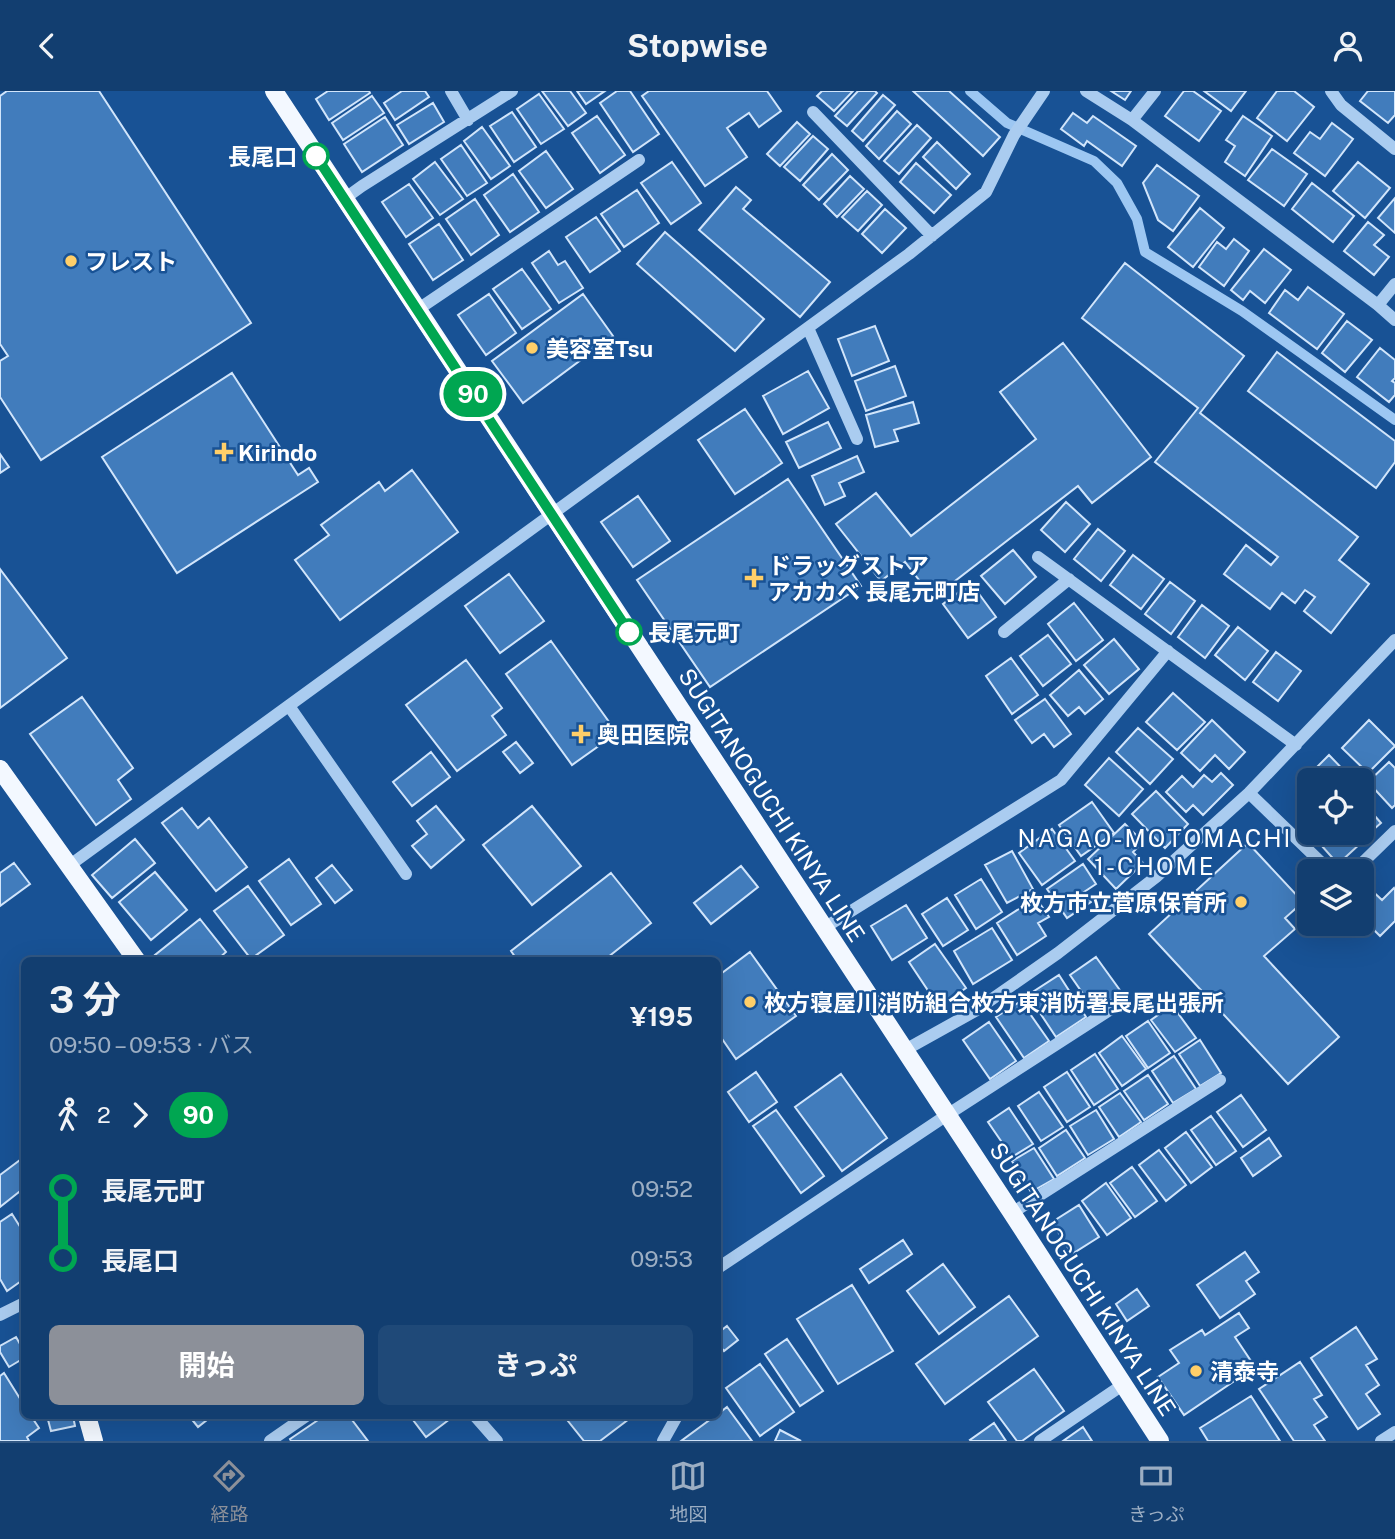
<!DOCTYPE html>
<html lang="ja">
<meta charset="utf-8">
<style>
body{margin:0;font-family:"Public Sans","Noto Sans JP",sans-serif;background:#1f4978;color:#f1f3f6;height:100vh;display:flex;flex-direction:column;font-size:26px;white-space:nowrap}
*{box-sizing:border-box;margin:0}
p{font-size:23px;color:#9caec3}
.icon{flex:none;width:38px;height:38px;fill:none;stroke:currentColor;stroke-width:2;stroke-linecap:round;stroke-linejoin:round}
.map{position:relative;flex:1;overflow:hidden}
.drawer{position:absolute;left:21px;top:866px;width:700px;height:462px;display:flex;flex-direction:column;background:#123e70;border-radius:10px;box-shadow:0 7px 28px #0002,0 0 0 2px #315783}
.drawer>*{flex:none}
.badge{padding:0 14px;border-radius:23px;font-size:24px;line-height:46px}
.tools{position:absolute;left:1297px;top:677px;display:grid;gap:14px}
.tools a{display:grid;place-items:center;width:77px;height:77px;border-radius:10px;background:#123e70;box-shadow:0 7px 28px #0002,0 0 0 2px #315783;font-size:35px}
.map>.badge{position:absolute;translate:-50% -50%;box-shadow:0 0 0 4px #fff}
.legs{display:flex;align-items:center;gap:10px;height:77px;padding:0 28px;font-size:23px}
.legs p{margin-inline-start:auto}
.summary{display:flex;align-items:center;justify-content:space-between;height:119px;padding:0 28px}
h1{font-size:38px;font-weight:700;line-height:52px}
.button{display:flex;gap:14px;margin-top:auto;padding:14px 28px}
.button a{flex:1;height:80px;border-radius:10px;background:#8c9099;color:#fff;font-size:28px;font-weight:700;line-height:80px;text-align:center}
.button a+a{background:#1f4978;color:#f1f3f6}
ul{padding:0 28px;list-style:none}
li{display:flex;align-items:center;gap:24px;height:70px;font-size:26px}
li i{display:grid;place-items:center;width:10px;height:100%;margin:0 9px;background:currentColor}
li i::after{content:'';width:18px;height:18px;margin:-9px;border:5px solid;border-radius:50%;background:#123e70}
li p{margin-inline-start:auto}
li:first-child i{background:linear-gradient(#0000 50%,currentColor 0)}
li:last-child i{background:linear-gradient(currentColor 50%,#0000 0)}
header{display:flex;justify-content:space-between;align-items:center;height:91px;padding:0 28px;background:#123e70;font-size:32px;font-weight:700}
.dock{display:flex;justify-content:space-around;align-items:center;height:98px;border-top:2px solid #315783;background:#123e70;font-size:19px;color:#9caec3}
.dock a{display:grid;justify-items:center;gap:4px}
.dock .selected{color:#8c9099}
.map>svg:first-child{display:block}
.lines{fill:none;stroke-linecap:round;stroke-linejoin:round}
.stream{stroke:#9dc7f2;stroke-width:10}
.building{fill:#417cbc;stroke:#d1e5fb;stroke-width:2}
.minor{stroke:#aaccf0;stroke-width:12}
.major{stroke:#f3f8ff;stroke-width:18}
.line-1-casing{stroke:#fff;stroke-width:16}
.line-1{stroke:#00a651;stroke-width:10}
.stop-1-dot{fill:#fff;stroke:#00a651;stroke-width:3.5}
.poi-dot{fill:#ffcf69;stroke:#185295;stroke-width:2.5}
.labels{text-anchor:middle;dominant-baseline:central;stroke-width:5;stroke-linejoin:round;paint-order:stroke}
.stop-label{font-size:23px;font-weight:bold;fill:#fff;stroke:#185295;text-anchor:end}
.poi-label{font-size:23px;font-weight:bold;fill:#fff;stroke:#185295;text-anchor:start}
.street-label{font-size:23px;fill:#fff;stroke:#185295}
.neighbourhood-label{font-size:24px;letter-spacing:2px;fill:#fff;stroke:#185295}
</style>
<header><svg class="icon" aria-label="back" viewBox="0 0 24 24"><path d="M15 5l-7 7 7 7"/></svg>Stopwise<svg class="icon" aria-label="person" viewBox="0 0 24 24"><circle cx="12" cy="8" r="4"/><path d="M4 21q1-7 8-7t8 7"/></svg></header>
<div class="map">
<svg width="1395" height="1350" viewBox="0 0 1395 1350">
<rect width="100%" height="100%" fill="#185295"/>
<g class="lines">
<!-- stream -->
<path class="stream" d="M970 0 1007 32 1094 70 1117 92 1137 128 1145 161 1242 220 1395 329"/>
</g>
<!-- building -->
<path class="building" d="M7 0H99L251 232 41 369 0 306V270L8 265 0 253V5Z
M328 0H369L370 2 329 29 316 8Z
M402 0H425L429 6 395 29 384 12Z
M542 0H570L586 22 568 35Z
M577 0H605L586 13Z
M617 0H630L659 43 633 61 600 12Z
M649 0H767L781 20 759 36 749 22 727 37 747 66 705 95 642 5Z
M822 0H853L834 20 817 5Z
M858 0H875L877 2 847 35 835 25Z
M913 0H949L1000 46 983 65Z
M1111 0H1131L1125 9Z
M1184 0H1193L1221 20 1199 50 1165 25Z
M1204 0H1246L1231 20Z
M1277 0H1294L1314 16 1287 50 1257 27Z
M1368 0H1395V24L1388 32 1360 10Z
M539 3 564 38 541 53 517 18Z
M883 4 895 14 863 50 852 40Z
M372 5 384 22 343 49 332 32Z
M433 12 444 31 409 53 397 34Z
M897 20 911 33 879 68 866 55Z
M512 21 536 56 514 71 490 35Z
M1073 22 1087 32 1093 25 1136 55 1122 75 1087 50 1084 55 1061 38Z
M597 25 625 64 600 82 572 42Z
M1243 25 1272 45 1245 85 1225 71 1235 55 1226 49Z
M385 26 403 54 362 81 344 53Z
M797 31 810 43 780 75 767 63Z
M1332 32 1353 48 1325 85 1294 62 1310 41 1320 48Z
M917 34 931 47 899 83 884 70Z
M482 36 510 75 491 88 464 50Z
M813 45 828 58 800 90 784 76Z
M937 51 970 83 956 98 923 66Z
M461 54 487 92 467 105 441 68Z
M1272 58 1307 83 1284 115 1248 89Z
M546 60 573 98 546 117 519 80Z
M832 63 848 79 819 109 803 94Z
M435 71 463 108 440 124 413 88Z
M672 71 701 112 671 133 641 92Z
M1358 71 1390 97 1365 127 1333 100Z
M916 72 951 104 934 122 900 91Z
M1157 74 1199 105 1173 140 1158 129 1143 92Z
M513 83 539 121 510 141 484 104Z
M850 85 864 98 837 126 824 113Z
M1312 92 1354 125 1333 151 1292 118Z
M409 93 433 127 406 146 382 111Z
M736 96 751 109 743 118 830 191 800 226 699 139Z
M637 99 659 132 624 156 601 123Z
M867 100 882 114 858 140 842 126Z
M1395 107V142L1378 127Z
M475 108 499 144 471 164 446 128Z
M1200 117 1224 137 1193 176 1168 156Z
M885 118 906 137 882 162 862 143Z
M596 126 620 160 590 181 566 146Z
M1368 131 1384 144 1374 154 1389 166 1374 184 1344 160Z
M439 133 463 169 433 189 409 153Z
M665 141 764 228 735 260 637 173Z
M1234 148 1249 160 1224 195 1199 176 1217 151 1226 158Z
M1264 158 1291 179 1265 212 1250 200 1243 209 1231 199Z
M549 160 558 174 565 170 583 197 559 212 532 172Z
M1125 172 1244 265 1200 322 1358 446 1339 469 1369 493 1331 542 1304 520 1315 506 1305 499 1295 512 1282 502 1270 518 1224 483 1246 454 1271 474 1278 466 1155 371 1198 317 1082 227Z
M522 178 551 218 522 238 493 198Z
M1308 196 1344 223 1317 258 1269 222 1285 199 1298 209Z
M489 203 516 242 486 264 458 224Z
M583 203 613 245 523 312 492 270Z
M1347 230 1372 249 1345 281 1322 262Z
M875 235 889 270 852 285 838 248Z
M1063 252 1151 366 1092 412 1078 395 933 507 905 471 881 490 836 433 876 402 911 445 1036 348 1000 301Z
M1380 257 1395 269V287L1392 290 1395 292V304L1389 311 1357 286Z
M1277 261 1395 350V371L1376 397 1248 300Z
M895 275 906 305 866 320 855 290Z
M808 280 829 317 783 343 763 305Z
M232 282 298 384 309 377 318 391 177 482 102 366Z
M913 311 919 332 894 339 898 350 875 356 866 324Z
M745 318 782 372 735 403 698 349Z
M828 331 841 357 799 377 786 351Z
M0 363 9 376 0 382Z
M857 365 864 381 839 392 845 405 825 414 812 385Z
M412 379 458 441 340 529 295 469 329 444 321 434 379 391 385 400Z
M788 388 861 495 710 596 637 489Z
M638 405 670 450 633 476 601 431Z
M1066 411 1090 433 1065 461 1041 439Z
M1098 438 1125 460 1101 490 1074 468Z
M1013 459 1036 486 1005 513 981 485Z
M1133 464 1164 488 1141 518 1110 494Z
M0 478 67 567 0 617Z
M509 483 544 530 500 562 465 515Z
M1170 491 1195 510 1171 543 1145 523Z
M971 492 996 526 968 547 943 513Z
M1074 512 1103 549 1076 570 1048 533Z
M1202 514 1229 535 1205 567 1178 546Z
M1238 536 1268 560 1245 589 1215 564Z
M1048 544 1071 573 1043 595 1020 565Z
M1114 548 1139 578 1109 603 1084 574Z
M551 550 617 642 572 674 506 583Z
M1276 561 1301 580 1278 610 1253 591Z
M1011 567 1038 604 1012 623 986 585Z
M466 569 502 617 492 625 506 644 457 680 406 614Z
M1079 579 1103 608 1085 623 1079 616 1068 625 1050 604Z
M1173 602 1205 631 1177 659 1146 631Z
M82 606 133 677 118 689 131 708 96 734 30 643Z
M1045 608 1071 643 1054 656 1044 643 1032 652 1015 629Z
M1212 629 1245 661 1229 678 1215 664 1200 680 1181 662Z
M1369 629 1395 655 1368 682 1342 657Z
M1138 637 1173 668 1150 693 1116 661Z
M516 651 533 672 520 682 503 661Z
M431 661 450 686 412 715 393 691Z
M1329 664 1354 690H1309V702L1300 693Z
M1109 667 1143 698 1119 725 1085 694Z
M1389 671 1395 677V714L1392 717 1368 691Z
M1221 682 1233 694 1203 724 1193 714 1186 721 1166 701 1182 685 1193 696 1204 684 1212 691Z
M1362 695 1374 709 1367 716 1381 732 1366 745 1362 740Z
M1156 700 1188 733 1165 757 1132 723Z
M1092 711 1114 742 1081 765 1059 734Z
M436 715 464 749 431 777 412 755 427 743 417 730Z
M532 715 581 775 532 814 483 754Z
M182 717 198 737 209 727 247 776 216 800 162 732Z
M1125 733 1143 751 1133 761 1143 772 1116 798 1088 768Z
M1052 738 1075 770 1042 794 1019 762Z
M1315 742H1352L1361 752 1338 773 1312 744Z
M135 748 155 772 112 807 92 784Z
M1248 752 1303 811 1285 827 1295 838 1264 865 1339 946 1288 993 1149 843Z
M1012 760 1033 798 1007 812 985 774Z
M289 768 321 813 291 834 259 790Z
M14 772 30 793 0 815V782Z
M1083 773 1096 793 1084 801 1091 811 1067 827 1047 798Z
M332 774 352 799 335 812 316 787Z
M741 775 758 796 711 833 694 812Z
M155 781 187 819 151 849 119 811Z
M611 782 651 832 603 870H518L511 860Z
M981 788 1002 821 976 838 955 804Z
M248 795 284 844 251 868 214 820Z
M1367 795 1382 809 1394 797 1395 799V830L1380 845 1362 827V801Z
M947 807 968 839 943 855 922 823Z
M1036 807 1049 826 1038 832 1046 845 1017 864 997 832Z
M906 814 927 847 892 869 871 835Z
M200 828 226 861 216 870H160L155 864Z
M992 837 1012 869 973 893 954 860Z
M935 853 966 897 939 916 909 871Z
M750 861 796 925 736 968 718 942V885Z
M1096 866 1122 902 1095 920 1070 884Z
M1059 884 1086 926 1056 946 1028 904Z
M1021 910 1049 950 1024 967 996 926Z
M1172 914 1196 947 1175 961 1151 929Z
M1148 930 1170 962 1148 977 1126 945Z
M989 931 1016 970 990 988 963 949Z
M1122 945 1146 978 1122 995 1099 962Z
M1200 949 1221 982 1200 995 1179 963Z
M1095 963 1118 998 1094 1014 1071 979Z
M1174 965 1196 998 1173 1012 1152 980Z
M756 981 777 1011 749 1031 728 1001Z
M1067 981 1090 1016 1067 1031 1044 996Z
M841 983 887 1047 842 1080 795 1016Z
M1148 984 1168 1013 1144 1029 1124 1000Z
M1039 1001 1063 1036 1041 1050 1018 1015Z
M1120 1002 1141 1031 1119 1046 1099 1016Z
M1241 1004 1266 1039 1243 1056 1217 1021Z
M1009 1017 1033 1053 1012 1066 988 1031Z
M776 1019 824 1085 801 1102 753 1035Z
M1096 1019 1114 1048 1088 1064 1070 1035Z
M1211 1025 1236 1060 1216 1074 1191 1039Z
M1066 1039 1085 1067 1057 1085 1039 1057Z
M1186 1041 1212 1076 1191 1092 1165 1057Z
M1269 1047 1281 1065 1253 1085 1241 1067Z
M1034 1057 1054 1088 1031 1101 1012 1070Z
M1159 1059 1186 1094 1166 1110 1139 1074Z
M24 1066V1097L0 1116V1084Z
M1132 1076 1157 1110 1135 1126 1110 1092Z
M1106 1092 1131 1127 1107 1144 1082 1110Z
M1079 1114 1099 1146 1072 1163 1052 1131Z
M12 1123 24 1142V1188L7 1200 0 1188V1131Z
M903 1149 912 1163 869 1192 860 1178Z
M1245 1161 1259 1181 1246 1190 1255 1203 1220 1227 1197 1194Z
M943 1173 975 1216 939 1243 907 1200Z
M852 1194 893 1260 838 1293 797 1228Z
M1137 1198 1149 1215 1127 1230 1116 1213Z
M1009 1205 1038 1245 945 1313 916 1273Z
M1239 1222 1249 1237 1235 1246 1255 1276 1184 1324 1158 1286 1179 1272 1170 1259 1202 1239 1205 1244Z
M727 1235 738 1249 724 1260 718 1253V1242Z
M1356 1236 1377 1268 1366 1274 1379 1294 1366 1303 1380 1323 1358 1338 1311 1267Z
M16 1246 24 1260V1267L9 1276 0 1261V1255Z
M787 1248 823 1300 800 1315 765 1263Z
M1300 1271 1322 1304 1314 1308 1327 1326 1314 1334 1325 1350H1294L1259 1298Z
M760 1273 794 1321 760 1345 726 1297Z
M1034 1278 1064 1320 1022 1350H1017L988 1311Z
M4 1282 24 1314V1325H31L39 1337 27 1346 29 1350H0V1285Z
M1251 1305 1280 1350H1208L1200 1337Z
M727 1316 752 1350H681L715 1325H718V1323Z
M47 1325H73L75 1335 51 1340Z
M189 1325H212L198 1336Z
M324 1325H349L368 1350H291L290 1348Z
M410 1325H447L450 1328 426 1346Z
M564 1325H633L600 1350H584Z
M994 1332 1006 1350H971L970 1349Z
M1083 1336 1092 1350H1063Z
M780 1339 801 1350H775Z"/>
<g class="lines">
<!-- minor -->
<path class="minor" d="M451 0 468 29
M1086 0 1132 29 1378 214 1395 229
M1331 0 1341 14 1395 58
M813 21 932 145
M1132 29 1155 0
M344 108 362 95 512 0
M1378 214 1395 193
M417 219 639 69
M808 237 857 348
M1038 466 1296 654
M1004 541 1069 488
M289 615 406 783
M1249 702 1330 780
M70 774 909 163 986 101 1014 44 1044 0
M1354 780 1395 740
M824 837 1061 689 1168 560
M905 959 975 920 1058 862 1156 786 1249 702 1395 549
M1012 1122 1220 989
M718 1177 947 1024 1122 911
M0 1224 24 1212
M475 1325 497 1350
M270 1350 306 1325
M663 1350 677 1325
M1040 1350 1124 1293
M1381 1350 1395 1341"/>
<!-- major -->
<path class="major" d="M274 0 1012 1122 1160 1350
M0 678 137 870
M87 1325 94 1350"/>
</g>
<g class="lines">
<!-- line-1 casing -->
<g class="line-1-casing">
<path id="line-1" d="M316 65 629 541"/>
</g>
<!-- line-1 -->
<use href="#line-1" class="line-1"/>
</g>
<!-- markers -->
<g class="stop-1-dot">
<circle cx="316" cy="65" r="12"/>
<circle cx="629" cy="541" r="12"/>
</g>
<g class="poi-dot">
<circle cx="71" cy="170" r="7"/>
<circle cx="532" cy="257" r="7"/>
<path d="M220.5 350.5h7v7h7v7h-7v7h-7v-7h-7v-7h7z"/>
<path d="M750.5 476.5h7v7h7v7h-7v7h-7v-7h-7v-7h7z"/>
<path d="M577.5 632.5h7v7h7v7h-7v7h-7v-7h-7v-7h7z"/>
<circle cx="1241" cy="811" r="7"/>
<circle cx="750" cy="911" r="7"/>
<circle cx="1196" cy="1280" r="7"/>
</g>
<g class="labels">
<!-- stop labels -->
<g class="stop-label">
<text x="297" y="65">長尾口</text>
<text x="648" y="541" text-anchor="start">長尾元町</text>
</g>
<!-- poi labels -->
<g class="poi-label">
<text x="85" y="170">フレスト</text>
<text x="546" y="257">美容室Tsu</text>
<text x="238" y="361">Kirindo</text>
<text x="768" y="474">ドラッグストア<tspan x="768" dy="26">アカカベ 長尾元町店</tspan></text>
<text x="597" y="643">奥田医院</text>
<text x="1227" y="811" text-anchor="end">枚方市立菅原保育所</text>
<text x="764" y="911">枚方寝屋川消防組合枚方東消防署長尾出張所</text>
<text x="1210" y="1280">清泰寺</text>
</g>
<!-- street labels -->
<g class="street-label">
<text transform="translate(772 714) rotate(57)">SUGITANOGUCHI KINYA LINE</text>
<text transform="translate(1083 1188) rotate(57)">SUGITANOGUCHI KINYA LINE</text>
</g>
<!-- neighbourhood labels -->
<g class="neighbourhood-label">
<text x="1155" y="747">NAGAO-MOTOMACHI<tspan x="1155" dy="28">1-CHOME</tspan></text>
</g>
</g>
</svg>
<div class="tools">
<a><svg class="icon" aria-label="locate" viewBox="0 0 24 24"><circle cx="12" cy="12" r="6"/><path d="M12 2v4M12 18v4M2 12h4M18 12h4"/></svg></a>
<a><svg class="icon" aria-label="layers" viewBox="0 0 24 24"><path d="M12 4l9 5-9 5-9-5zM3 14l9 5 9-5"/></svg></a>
</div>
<b class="badge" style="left:473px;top:303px;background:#00a651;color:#fff">90</b>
<section class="drawer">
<div class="summary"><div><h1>3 分</h1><p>09:50 – 09:53 · バス</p></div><b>¥195</b></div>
<div class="legs"><svg class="icon" aria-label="walk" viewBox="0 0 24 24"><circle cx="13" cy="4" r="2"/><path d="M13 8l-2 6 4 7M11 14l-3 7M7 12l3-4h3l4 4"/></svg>2<svg class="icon" aria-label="forward" viewBox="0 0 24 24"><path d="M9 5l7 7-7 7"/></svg><b class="badge" style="background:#00a651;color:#fff">90</b></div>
<ul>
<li><i style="color:#00a651"></i><b>長尾元町</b><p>09:52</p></li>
<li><i style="color:#00a651"></i><b>長尾口</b><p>09:53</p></li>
</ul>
<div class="button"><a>開始</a><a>きっぷ</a></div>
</section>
</div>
<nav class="dock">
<a class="selected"><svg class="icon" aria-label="directions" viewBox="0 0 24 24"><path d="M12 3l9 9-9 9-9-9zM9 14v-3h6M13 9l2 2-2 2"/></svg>経路</a>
<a><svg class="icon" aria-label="map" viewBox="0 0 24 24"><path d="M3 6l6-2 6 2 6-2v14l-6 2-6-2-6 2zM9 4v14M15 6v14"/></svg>地図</a>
<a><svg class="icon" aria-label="tickets" viewBox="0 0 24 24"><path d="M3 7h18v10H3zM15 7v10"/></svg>きっぷ</a>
</nav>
